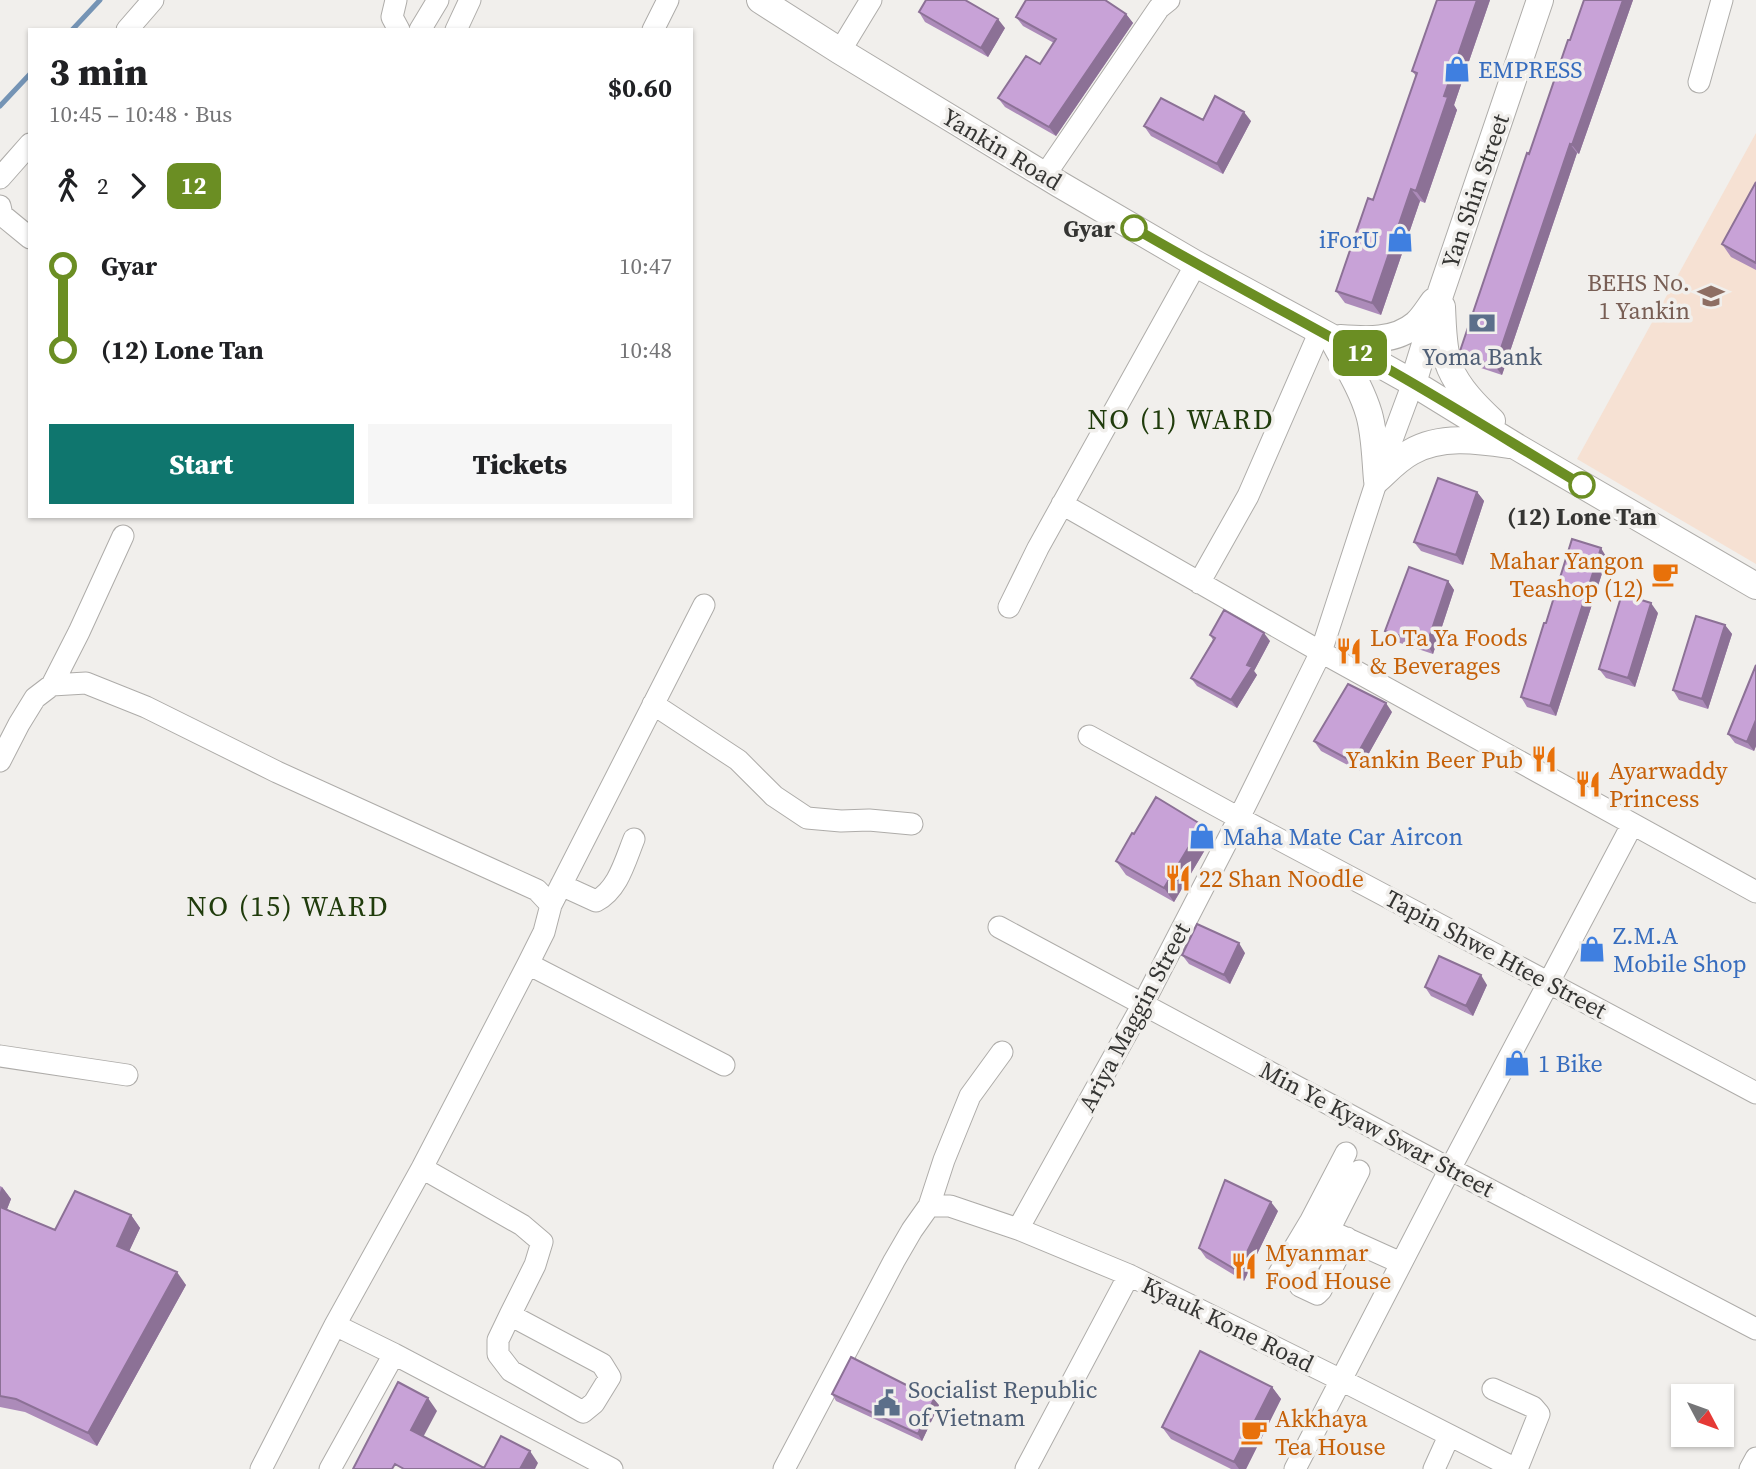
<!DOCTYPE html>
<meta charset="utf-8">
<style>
body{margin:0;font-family:"Source Serif 4",serif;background:#f6f6f6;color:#202124;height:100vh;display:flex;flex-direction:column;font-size:26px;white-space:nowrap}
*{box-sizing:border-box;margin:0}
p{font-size:23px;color:#757577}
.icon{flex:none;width:38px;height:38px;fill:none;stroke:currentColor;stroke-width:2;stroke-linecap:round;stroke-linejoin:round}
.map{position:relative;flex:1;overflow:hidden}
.sheet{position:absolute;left:28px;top:28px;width:665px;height:490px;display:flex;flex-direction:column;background:#fff;border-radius:0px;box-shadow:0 2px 5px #0004}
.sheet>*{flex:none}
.badge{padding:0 14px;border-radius:10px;font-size:24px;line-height:46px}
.needle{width:46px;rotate:131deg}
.tools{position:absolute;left:1671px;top:1384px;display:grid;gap:14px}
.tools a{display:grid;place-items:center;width:63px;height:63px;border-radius:0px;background:#fff;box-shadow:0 2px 5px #0004;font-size:35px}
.map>.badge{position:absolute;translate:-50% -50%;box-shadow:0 0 0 4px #fff}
.legs{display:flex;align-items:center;gap:10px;height:77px;padding:0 21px;font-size:23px}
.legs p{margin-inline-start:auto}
.headline{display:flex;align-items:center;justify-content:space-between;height:119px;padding:0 21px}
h1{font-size:38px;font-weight:800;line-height:52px}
.action{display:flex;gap:14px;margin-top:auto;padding:14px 21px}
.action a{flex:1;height:80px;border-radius:0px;background:#0f766e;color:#fff;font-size:28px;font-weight:800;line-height:80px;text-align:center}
.action a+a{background:#f6f6f6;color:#202124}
ul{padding:0 21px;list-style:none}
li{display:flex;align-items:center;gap:24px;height:84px;font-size:26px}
li i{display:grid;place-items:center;width:10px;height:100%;margin:0 9px;background:currentColor}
li i::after{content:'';width:18px;height:18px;margin:-9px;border:5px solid;border-radius:50%;background:#fff}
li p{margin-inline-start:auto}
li:first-child i{background:linear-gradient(#0000 50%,currentColor 0)}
li:last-child i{background:linear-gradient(currentColor 50%,#0000 0)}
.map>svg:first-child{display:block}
.education{fill:#f6e1d3}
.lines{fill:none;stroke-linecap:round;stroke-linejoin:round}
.stream{stroke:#7594b5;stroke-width:5}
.minor-casing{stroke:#aeaca9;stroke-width:23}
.major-casing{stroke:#aeaca9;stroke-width:28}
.minor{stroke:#fff;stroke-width:21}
.major{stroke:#fff;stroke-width:26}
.wall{fill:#ac8bb9}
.shaded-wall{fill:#8c7196}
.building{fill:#c8a2d7;stroke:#8c7196;stroke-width:2}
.line-1-casing{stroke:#fff;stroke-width:16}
.line-1{stroke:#6b8e23;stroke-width:10}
.stop-1-dot{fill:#fff;stroke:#6b8e23;stroke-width:3.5}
.labels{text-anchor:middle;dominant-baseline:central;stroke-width:7;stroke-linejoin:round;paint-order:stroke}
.shop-label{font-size:24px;fill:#366cbe;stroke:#f1efec;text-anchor:start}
.street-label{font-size:24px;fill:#353533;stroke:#f1efec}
.stop-label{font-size:24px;font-weight:bold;fill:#353533;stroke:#f1efec;text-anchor:end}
.education-label{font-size:24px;fill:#785e54;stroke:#f1efec;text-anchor:end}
.service-label{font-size:24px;fill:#4e5e75;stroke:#f1efec}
.food-label{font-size:24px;fill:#c56008;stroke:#f1efec;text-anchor:start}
.quarter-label{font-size:28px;letter-spacing:2px;fill:#203c0c;stroke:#f1efec}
</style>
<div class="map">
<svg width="1756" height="1469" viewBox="0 0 1756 1469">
<rect width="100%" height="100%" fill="#f1efec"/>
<!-- education -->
<path class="education" d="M1756 133V564L1577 459Z"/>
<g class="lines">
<!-- stream -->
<path class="stream" d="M72 30 100 0
M0 106 30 74"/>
<!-- minor casing -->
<g class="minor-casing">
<path id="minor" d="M396 0 392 17 399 30
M127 30 153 0
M420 30 438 0
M456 30 470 0
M653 30 668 0
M840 51 871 0
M1699 82 1722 0
M1045 175 1159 8 1169 0
M0 178 30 144
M0 206 2 215 30 238
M1062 504 1321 652 1756 892
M1199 583 1248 496 1320 331
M1009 607 1038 548 1196 264
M52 685 79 632 123 536
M653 704 738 760 774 796 807 818 841 821 869 820 912 824
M1089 736 1239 818 1756 1093
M0 761 19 724 35 698 52 685 86 683 146 707 277 772 537 890 551 905 544 932 528 964 422 1168 335 1325 261 1469
M561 885 596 901C618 890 625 861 634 839
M551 905 704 605
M999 927 1450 1169 1756 1329
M528 964 724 1065
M0 1056 127 1075
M1346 1153 1310 1222 1401 1263
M422 1168 522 1225 542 1242 535 1265 510 1315 602 1364 610 1377 594 1403 583 1412 511 1371 498 1354V1340L510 1315
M929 1206H950L1018 1229 1129 1275 1341 1380 1516 1469
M1018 1229 1143 1004 1239 818 1321 652 1377 480 1413 383
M1347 1238 1321 1290 1317 1294 1300 1286 1298 1282 1329 1230 1359 1171
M1277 1277 1310 1222
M335 1325 394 1354 612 1469
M1493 1389 1533 1407 1539 1414 1517 1469
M330 1469 394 1354
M784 1469 894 1261 912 1230 929 1206 944 1160 970 1096 1002 1052
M1026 1469 1129 1275
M1295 1469 1450 1169 1632 825
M1434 1469 1449 1436
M1750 1469 1756 1458"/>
</g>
<!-- major casing -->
<g class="major-casing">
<path id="major" d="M760 0 840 51 1059 184 1196 264 1331 337 1413 383 1517 447 1756 586
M1442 307C1443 326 1443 352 1450 368 1459 389 1476 406 1492 421
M1332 338C1345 363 1361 387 1369 414 1375 435 1375 458 1377 480
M1340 338C1366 340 1395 342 1416 324 1423 318 1428 309 1434 301
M1413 383 1441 292 1540 0
M1377 480C1388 470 1398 459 1411 452 1440 435 1477 440 1509 445"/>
</g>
<!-- minor -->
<use href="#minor" class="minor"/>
<!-- major -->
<use href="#major" class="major"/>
</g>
<!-- wall -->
<path class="wall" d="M1437 0H1490L1454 105 1457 110 1425 203 1420 201 1381 315 1345 303 1336 291 1373 200 1416 76 1412 71Z
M1584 0H1633L1579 154 1577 153 1502 375 1466 363 1459 354Z
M919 12 1005 28 988 57 925 22Z
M1126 14 1133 23 1056 136 1005 107 998 98 1040 64 1054 43 1023 26 1016 17Z
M1203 120 1251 121 1223 174 1151 136 1144 126Z
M1756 182V270L1731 257 1722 244Z
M1477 492 1484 501 1463 565 1421 551 1414 542Z
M1607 558 1556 716 1527 707 1521 697 1546 623Z
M1448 581 1454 590 1433 654 1391 640 1385 631Z
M1658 613 1635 687 1606 678 1599 669Z
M1725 625 1732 634 1708 709 1679 700 1673 690Z
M1210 635 1270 641 1254 671 1257 675 1237 708 1197 686 1191 678 1213 640Z
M1756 665V746L1754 751 1735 743 1728 734Z
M1392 712 1359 771 1321 751 1314 741Z
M1134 834 1212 838 1174 902 1126 875 1116 861Z
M1245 953 1230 984 1189 964 1182 955Z
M1487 985 1473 1016 1431 996 1425 987Z
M0 1186 2 1187 11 1199 7 1209 55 1230 131 1215 140 1228 129 1251 186 1285 97 1446 25 1412 0 1407Z
M1278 1211 1244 1281 1206 1258 1199 1248Z
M1272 1387 1281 1399 1246 1469H1231L1171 1439 1162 1427Z
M832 1394 939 1405 922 1441 836 1401Z"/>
<!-- shaded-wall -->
<path class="shaded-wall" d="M1477 0H1490L1454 105 1457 110 1425 203 1416 191 1444 96Z
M1623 0H1633L1579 154 1572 145Z
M1126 14 1133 23 1056 136 1049 127Z
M998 19 1005 28 988 57 981 48Z
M1244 112 1251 121 1223 174 1217 164Z
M1570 144 1577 153 1502 375 1495 366Z
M1411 189 1420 201 1381 315 1372 303Z
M1477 492 1484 501 1463 565 1456 555Z
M1601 548 1607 558 1556 716 1550 706Z
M1448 581 1454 590 1433 654 1427 644Z
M1651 603 1658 613 1635 687 1628 678Z
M1725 625 1732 634 1708 709 1702 699Z
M1264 633 1270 641 1254 671 1257 675 1237 708 1231 700 1247 665Z
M1386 703 1392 712 1359 771 1353 762Z
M1756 720V746L1754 751 1747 742Z
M1202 825 1212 838 1174 902 1164 888Z
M1239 943 1245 953 1230 984 1224 975Z
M1481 975 1487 985 1473 1016 1466 1006Z
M2 1187 11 1199 4 1217 0 1212V1192Z
M1271 1202 1278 1211 1244 1281 1238 1271Z
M131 1215 140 1228 126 1258 117 1246Z
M177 1272 186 1285 97 1446 88 1433Z
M1272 1387 1281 1399 1246 1469H1239L1234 1462Z
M428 1398 437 1411 420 1443 411 1430Z
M934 1399 939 1405 922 1441 918 1434Z
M530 1451 538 1463 535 1469H520Z"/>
<!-- building -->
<path class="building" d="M926 0H965L998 19 981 48 919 12Z
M1026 0H1105L1126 14 1049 127 998 98 1026 56 1040 64 1056 39 1016 17Z
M1437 0H1477L1444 96 1448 97 1416 191 1411 189 1372 303 1336 291 1368 198 1373 200 1417 73 1412 71Z
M1584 0H1623L1572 145 1570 144 1495 366 1459 354 1527 153 1529 154 1568 40H1570Z
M1215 96 1244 112 1217 164 1144 126 1161 98 1203 120Z
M1756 182V263L1722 244Z
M1438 478 1477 492 1456 555 1414 542Z
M1572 539 1601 548 1550 706 1521 697 1544 623H1546Z
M1409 567 1448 581 1427 644 1385 631Z
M1622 594 1651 603 1628 678 1599 669Z
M1224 610 1264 633 1247 665 1252 667 1231 700 1191 678 1215 638 1210 635Z
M1696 616 1725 625 1702 699 1673 690Z
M1756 665V720L1747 742 1728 734Z
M1348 684 1386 703 1353 762 1314 741Z
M1156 797 1202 825 1164 888 1116 861 1132 833 1134 834Z
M1197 924 1239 943 1224 975 1182 955Z
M1439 956 1481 975 1466 1006 1425 987Z
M1225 1180 1271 1202 1238 1271 1199 1248Z
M75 1191 131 1215 117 1246 177 1272 88 1433 16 1399 0 1396V1207L55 1230Z
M1200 1351 1272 1387 1234 1462 1162 1427Z
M851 1357 934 1399 918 1434 832 1394Z
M398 1382 428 1398 411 1430 484 1468 501 1436 530 1451 520 1469H404L395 1464 392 1469H353Z"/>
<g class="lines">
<!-- line-1 casing -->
<g class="line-1-casing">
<path id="line-1" d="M1134 228C1220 278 1308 324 1395 373 1458 409 1520 448 1582 485"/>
</g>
<!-- line-1 -->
<use href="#line-1" class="line-1"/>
</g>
<!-- icons -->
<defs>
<g id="shop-bare" transform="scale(2.1)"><path d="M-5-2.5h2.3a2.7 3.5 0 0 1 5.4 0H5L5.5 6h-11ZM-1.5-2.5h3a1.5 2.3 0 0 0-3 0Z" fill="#3f7fe0" stroke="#f1efec" stroke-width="2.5" paint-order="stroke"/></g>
<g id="school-bare" transform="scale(2.1)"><path d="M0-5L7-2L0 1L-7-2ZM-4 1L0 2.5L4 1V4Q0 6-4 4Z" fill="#8d6e63" stroke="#f1efec" stroke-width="2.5" paint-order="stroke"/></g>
<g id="bank-bare" transform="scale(2.1)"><path d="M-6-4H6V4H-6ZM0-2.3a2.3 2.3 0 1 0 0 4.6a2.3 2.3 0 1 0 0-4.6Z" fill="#5c6f8a" stroke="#f1efec" stroke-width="2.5" paint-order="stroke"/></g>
<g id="cafe-bare" transform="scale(2.1)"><path d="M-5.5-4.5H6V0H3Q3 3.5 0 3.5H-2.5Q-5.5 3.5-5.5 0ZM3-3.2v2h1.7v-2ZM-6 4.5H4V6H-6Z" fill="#e8710a" stroke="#f1efec" stroke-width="2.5" paint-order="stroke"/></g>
<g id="restaurant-bare" transform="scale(2.1)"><path d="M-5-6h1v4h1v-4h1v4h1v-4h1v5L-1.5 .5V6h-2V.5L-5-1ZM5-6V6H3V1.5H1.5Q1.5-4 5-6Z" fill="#e8710a" stroke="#f1efec" stroke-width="2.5" paint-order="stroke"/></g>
<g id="civic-bare" transform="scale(2.1)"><path d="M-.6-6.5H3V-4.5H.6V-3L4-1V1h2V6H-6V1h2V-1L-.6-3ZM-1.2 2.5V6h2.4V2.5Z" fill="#5c6f8a" stroke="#f1efec" stroke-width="2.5" paint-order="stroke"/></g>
</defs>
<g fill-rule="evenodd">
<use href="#shop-bare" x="1457" y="69"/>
<use href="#shop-bare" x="1400" y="239"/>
<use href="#school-bare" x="1711" y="296"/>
<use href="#bank-bare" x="1482" y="323"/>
<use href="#cafe-bare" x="1665" y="574"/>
<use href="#restaurant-bare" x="1349" y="651"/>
<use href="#restaurant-bare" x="1544" y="759"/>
<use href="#restaurant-bare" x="1588" y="784"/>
<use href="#shop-bare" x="1202" y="836"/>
<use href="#restaurant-bare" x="1178" y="878"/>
<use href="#shop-bare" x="1592" y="949"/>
<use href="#shop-bare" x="1517" y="1063"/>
<use href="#restaurant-bare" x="1244" y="1266"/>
<use href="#civic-bare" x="887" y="1403"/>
<use href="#cafe-bare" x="1254" y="1432"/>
</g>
<!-- markers -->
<g class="stop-1-dot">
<circle cx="1134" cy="228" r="12"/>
<circle cx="1582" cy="485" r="12"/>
</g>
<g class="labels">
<!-- shop labels -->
<g class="shop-label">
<text x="1478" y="69">EMPRESS</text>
<text x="1379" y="239" text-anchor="end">iForU</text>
<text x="1223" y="836">Maha Mate Car Aircon</text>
<text x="1613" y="935">Z.M.A<tspan x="1613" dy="28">Mobile Shop</tspan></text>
<text x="1538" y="1063">1 Bike</text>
</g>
<!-- street labels -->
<g class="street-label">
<text transform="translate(1002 149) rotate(31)">Yankin Road</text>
<text transform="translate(1475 191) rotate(-71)">Yan Shin Street</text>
<text transform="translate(1496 954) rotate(28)">Tapin Shwe Htee Street</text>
<text transform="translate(1134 1017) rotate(-62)">Ariya Maggin Street</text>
<text transform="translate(1377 1129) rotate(28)">Min Ye Kyaw Swar Street</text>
<text transform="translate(1228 1324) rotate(26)">Kyauk Kone Road</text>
</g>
<!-- stop labels -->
<g class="stop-label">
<text x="1115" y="228">Gyar</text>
<text x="1582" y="516" text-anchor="middle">(12) Lone Tan</text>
</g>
<!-- education labels -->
<g class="education-label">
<text x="1690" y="282">BEHS No.<tspan x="1690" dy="28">1 Yankin</tspan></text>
</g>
<!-- service labels -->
<g class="service-label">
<text x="1482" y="356">Yoma Bank</text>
<text x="908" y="1389" text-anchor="start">Socialist Republic<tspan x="908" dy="28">of Vietnam</tspan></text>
</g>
<!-- food labels -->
<g class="food-label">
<text x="1644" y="560" text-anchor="end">Mahar Yangon<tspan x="1644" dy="28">Teashop (12)</tspan></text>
<text x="1370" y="637">Lo Ta Ya Foods<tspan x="1370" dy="28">&amp; Beverages</tspan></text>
<text x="1523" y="759" text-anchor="end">Yankin Beer Pub</text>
<text x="1609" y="770">Ayarwaddy<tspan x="1609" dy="28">Princess</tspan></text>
<text x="1199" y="878">22 Shan Noodle</text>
<text x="1265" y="1252">Myanmar<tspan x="1265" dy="28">Food House</tspan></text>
<text x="1275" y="1418">Akkhaya<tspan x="1275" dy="28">Tea House</tspan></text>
</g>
<!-- quarter labels -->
<g class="quarter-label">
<text x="1181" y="419">NO (1) WARD</text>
<text x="288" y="906">NO (15) WARD</text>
</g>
</g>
</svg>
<div class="tools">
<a><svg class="needle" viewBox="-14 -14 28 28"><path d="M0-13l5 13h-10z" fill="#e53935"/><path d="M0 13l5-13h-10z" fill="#757577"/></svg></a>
</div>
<b class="badge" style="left:1360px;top:353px;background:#6b8e23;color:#fff">12</b>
<section class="sheet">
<div class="headline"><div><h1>3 min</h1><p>10:45 – 10:48 · Bus</p></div><b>$0.60</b></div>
<div class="legs"><svg class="icon" aria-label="walk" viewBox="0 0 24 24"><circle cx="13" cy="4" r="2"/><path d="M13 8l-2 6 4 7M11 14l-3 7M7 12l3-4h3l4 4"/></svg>2<svg class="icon" aria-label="forward" viewBox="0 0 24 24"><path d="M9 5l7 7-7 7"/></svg><b class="badge" style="background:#6b8e23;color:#fff">12</b></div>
<ul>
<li><i style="color:#6b8e23"></i><b>Gyar</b><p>10:47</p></li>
<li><i style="color:#6b8e23"></i><b>(12) Lone Tan</b><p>10:48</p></li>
</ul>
<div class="action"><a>Start</a><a>Tickets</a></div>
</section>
</div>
